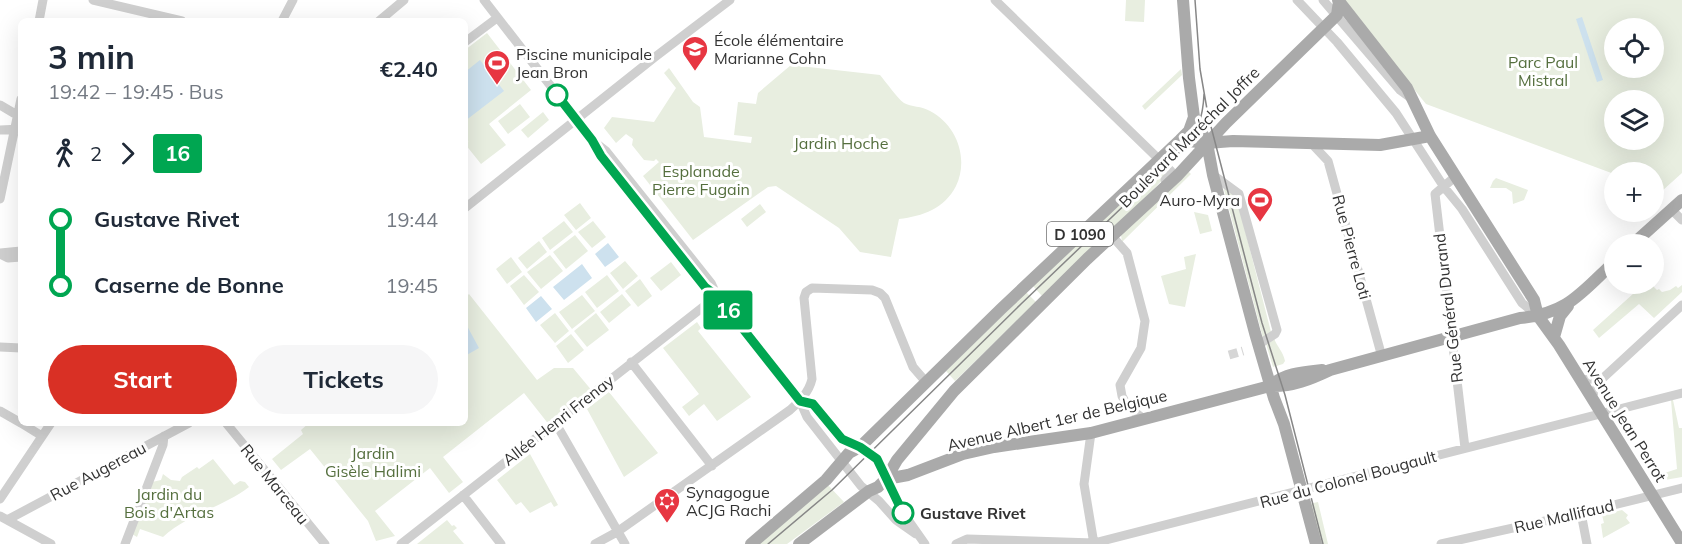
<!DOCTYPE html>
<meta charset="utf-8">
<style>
body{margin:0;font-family:Mulish,sans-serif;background:#f6f6f7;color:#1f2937;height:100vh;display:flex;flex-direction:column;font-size:22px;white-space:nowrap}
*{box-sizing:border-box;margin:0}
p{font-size:20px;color:#747a83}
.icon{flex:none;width:33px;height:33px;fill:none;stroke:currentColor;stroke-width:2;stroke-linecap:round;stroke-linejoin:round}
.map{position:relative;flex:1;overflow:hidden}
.details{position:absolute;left:18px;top:18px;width:450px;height:408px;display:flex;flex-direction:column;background:#fff;border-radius:9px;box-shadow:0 6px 24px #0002}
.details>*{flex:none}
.badge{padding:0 12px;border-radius:4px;font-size:21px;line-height:39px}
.buttons{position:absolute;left:1604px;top:18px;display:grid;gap:12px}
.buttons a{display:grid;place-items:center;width:60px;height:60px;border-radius:50%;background:#fff;box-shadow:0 6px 24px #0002;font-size:30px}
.map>.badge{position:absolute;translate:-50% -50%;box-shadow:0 0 0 3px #fff}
.legs{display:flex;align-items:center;gap:9px;height:66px;padding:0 30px;font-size:20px}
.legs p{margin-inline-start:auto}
.overview{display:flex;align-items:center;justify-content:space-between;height:102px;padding:0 30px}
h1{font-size:33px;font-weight:700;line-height:45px}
.action{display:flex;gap:12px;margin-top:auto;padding:12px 30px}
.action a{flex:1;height:69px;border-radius:36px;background:#d93025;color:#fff;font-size:24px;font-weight:700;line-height:69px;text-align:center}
.action a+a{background:#f6f6f7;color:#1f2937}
ul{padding:0 30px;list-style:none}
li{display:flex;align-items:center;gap:21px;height:66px;font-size:22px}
li i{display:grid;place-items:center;width:9px;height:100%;margin:0 8px;background:currentColor}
li i::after{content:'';width:15px;height:15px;margin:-8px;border:4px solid;border-radius:50%;background:#fff}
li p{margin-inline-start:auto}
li:first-child i{background:linear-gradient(#0000 50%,currentColor 0)}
li:last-child i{background:linear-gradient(currentColor 50%,#0000 0)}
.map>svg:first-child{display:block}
.green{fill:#e8eee0;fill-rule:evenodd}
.water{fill:#cde1ee}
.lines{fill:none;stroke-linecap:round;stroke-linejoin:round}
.minor-tunnel{stroke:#d6d6d6;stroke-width:9;stroke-dasharray:9 4.5;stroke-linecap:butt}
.minor{stroke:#cfcfcf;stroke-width:9}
.major{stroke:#aaa;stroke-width:12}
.tram{stroke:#878787;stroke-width:1.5}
.line-1-casing{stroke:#fff;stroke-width:14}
.line-1{stroke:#00a651;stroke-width:9}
.stop-1-dot{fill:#fff;stroke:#00a651;stroke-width:3}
.labels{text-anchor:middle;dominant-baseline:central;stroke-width:6;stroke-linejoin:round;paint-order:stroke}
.shield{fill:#fff;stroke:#707070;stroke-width:1.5}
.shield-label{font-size:15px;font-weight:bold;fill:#323232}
.poi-label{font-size:16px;fill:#323232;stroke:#fff;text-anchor:start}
.park-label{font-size:16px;fill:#556f3e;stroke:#fff}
.street-label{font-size:16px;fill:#323232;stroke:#fff}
.stop-label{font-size:16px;font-weight:bold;fill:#323232;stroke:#fff;text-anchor:start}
</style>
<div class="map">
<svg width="1682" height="544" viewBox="0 0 1682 544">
<rect width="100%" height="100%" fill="#fff"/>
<!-- green -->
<path class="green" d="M1126 0H1145L1144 22 1125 21Z
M1342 0H1682V173L1662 191 1653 188V172L1614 174 1426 104ZM1614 28H1653V68H1614ZM1614 100H1653V140H1614Z
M487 33 531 90 489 124 506 145 481 164 465 144 469 141 465 143V50Z
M791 65 880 75C886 82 897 98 904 103 911 107 922 106 930 111 957 125 969 159 956 186 944 209 923 216 899 219L891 257 860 252 839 228 776 186 768 187 693 240 643 176 659 162 656 159 654 161 644 160 632 145 633 139 626 134 616 143 604 128 612 117 654 122 676 88 664 73 669 68 693 102 700 107 704 137 751 143 752 137 734 135 738 102 756 104 758 93Z
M1181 69 1182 75 1145 110 1142 106Z
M520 104 530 117 508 134 498 121Z
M543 112 549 120 528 138 521 130Z
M1160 166 1167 172V175L1145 198 1042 296 1033 286Z
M1188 171 1191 174 1122 242 1121 235Z
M1496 178 1528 190 1524 200 1513 204 1512 192 1506 188H1490L1493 181Z
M1223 186 1236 195 1271 332 1263 338Z
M580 203 591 218 576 230 564 215Z
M760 204 766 212 747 227 741 219Z
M1194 212 1208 215 1212 231 1200 234Z
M564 221 573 232 550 250 542 238Z
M593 221 606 237 592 248 578 232Z
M575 235 588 251 566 269 553 252Z
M539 241 547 252 527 269 518 258Z
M1196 254 1185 307 1169 304 1161 276 1186 269 1184 257Z
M550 255 563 271 541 289 527 272Z
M511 257 522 272 507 284 496 269Z
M625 261 638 276 623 289 610 273Z
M671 262 681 275 661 291 650 278Z
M524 275 539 292 524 305 510 286Z
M607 275 619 291 597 308 585 292Z
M640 279 652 296 638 307 625 291Z
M1644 284H1651L1657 290 1659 289 1662 292 1670 290 1676 286 1678 288 1682 285V292L1654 318 1639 304 1599 338 1593 330Z
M1026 292 1036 302 955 381 946 371Z
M469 294 537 380 554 368H573L593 392 550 426 524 393 443 457 463 482 449 493 430 468 375 511 395 536 376 541 368 521 310 449 281 470 272 459 303 434 301 430 309 423H465V298Z
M622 294 631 305 609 323 600 312Z
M582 295 595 311 572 329 559 312Z
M555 313 569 331 555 343 540 325Z
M596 313 609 330 587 347 574 331Z
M697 322 701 328 698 331 751 397 717 421 704 404 689 416 682 407 699 394 663 348Z
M571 334 584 350 568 363 556 346Z
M1274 338C1277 347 1283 351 1285 361L1283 364 1273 367 1266 344Z
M609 392 658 453 624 477 587 409Z
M1671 400H1673L1679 428H1682V477L1659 481 1652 477 1677 469Z
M530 454 558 505 554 507 551 502 530 513 521 502 516 505 497 480Z
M213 459 234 485 240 481 245 482 249 487C223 507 188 514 163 537L140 529 137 537 132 534 152 482 161 480 163 474 171 480 180 481 182 477 197 467 199 469Z
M828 485 844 502 787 544H759Z
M1318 502 1328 544H1319L1309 504Z
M1622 510 1628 515 1626 518 1630 523 1603 538 1601 524 1604 523 1602 515Z
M447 520 452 526 454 525 457 528 453 531 464 544H417Z"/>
<!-- water -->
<path class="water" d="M1582 17 1603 80 1597 82 1576 19Z
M480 60 504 91 465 121V72Z
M608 243 619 257 605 267 595 254Z
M582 264 592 278 564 300 553 287Z
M541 296 552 309 536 322 526 308Z
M466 324 479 348 465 356V325Z"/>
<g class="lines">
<!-- minor-tunnel -->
<path class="minor-tunnel" d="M1229 355 1243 351"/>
<!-- minor -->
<path class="minor" d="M93 0 182 21
M484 0 577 120 601 156 705 287 715 294
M995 0 1171 171 1170 175 1165 180
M1297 0 1337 42 1396 113 1444 187 1462 209 1522 303 1538 316
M1323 0 1400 90 1411 98
M39 21 43 0
M282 21 293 0
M379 21 404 0
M465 42 497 18
M0 105 17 115
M0 130 21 129
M592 140 606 151 711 283 717 296 800 401 807 417 861 486 879 501 896 520 916 534
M1312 144 1328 161 1382 357
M1213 175 1239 194 1277 330 1275 334 1258 345
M1456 176 1435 194 1465 448
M0 199 21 99
M465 208 655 57 730 0
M1672 210 1682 220
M1112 236 1127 253 1145 321 1141 348 1120 385 1122 396 1128 407 1144 419
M0 253 21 251
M0 254 8 258 21 257
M0 347 21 348
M631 362 712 466
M1580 380 1603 378
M1591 397 1603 378 1682 305
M800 401 812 404 842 439 860 447 877 459 899 507 925 544
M0 411 21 423
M555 422 625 544
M21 423 42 436
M226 423 325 544
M1091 433 1084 484 1094 544
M463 495 501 544
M0 499 51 423
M1581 513 1587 544
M0 516 51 544
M7 520 189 423
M125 544 163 445 164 436
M401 544 717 296
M595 544 617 532 790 410C800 401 809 392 812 379L804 298 806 292 812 288 872 290 880 293 885 298 913 367 926 382
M956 544 967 539 1094 543 1682 393
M1441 544 1581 513 1682 488"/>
<!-- major -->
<path class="major" d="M1183 0 1189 78 1194 117 1207 143 1213 175 1255 333 1274 398 1284 424 1316 544
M1338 0 1407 88 1430 136 1534 300 1538 316 1559 345 1682 543
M1180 140 1207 143 1233 141 1380 145 1430 136
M1633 244 1682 200
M1554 337 1560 316 1568 306
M1270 386C1285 373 1303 372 1322 370
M886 479 908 475 963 454 994 447 1091 433 1270 386C1292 387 1311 379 1330 370L1520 318C1567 314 1581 293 1614 262
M751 544 826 480 849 453 860 447 1001 309 1180 140 1189 131 1194 117
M799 544 869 491 878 487 886 479 897 460 954 391 1087 259 1178 175 1226 123 1337 15 1339 1"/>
<!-- tram -->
<path class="tram" d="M1195 0 1200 69 1208 115 1262 323 1285 395 1323 544
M768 544 832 490 1021 304 1182 150C1198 133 1203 117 1204 94"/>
</g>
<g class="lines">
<!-- line-1 casing -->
<g class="line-1-casing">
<path id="line-1" d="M557 95 592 140 601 156 705 287 717 296 800 401 813 404 842 439 860 447 877 459 903 513"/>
</g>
<!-- line-1 -->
<use href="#line-1" class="line-1"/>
</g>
<!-- icons -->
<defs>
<g id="school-pin" transform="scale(1.35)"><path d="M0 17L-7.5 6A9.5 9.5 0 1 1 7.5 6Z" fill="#e73642" stroke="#fff"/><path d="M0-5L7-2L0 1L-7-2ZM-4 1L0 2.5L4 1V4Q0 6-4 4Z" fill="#fff"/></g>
<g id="stadium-pin" transform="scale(1.35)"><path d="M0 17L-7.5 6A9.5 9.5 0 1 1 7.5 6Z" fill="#e73642" stroke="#fff"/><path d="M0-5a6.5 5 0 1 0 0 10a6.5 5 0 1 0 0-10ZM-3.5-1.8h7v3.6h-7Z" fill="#fff"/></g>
<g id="synagogue-pin" transform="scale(1.35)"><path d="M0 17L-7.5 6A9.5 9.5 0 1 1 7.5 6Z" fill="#e73642" stroke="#fff"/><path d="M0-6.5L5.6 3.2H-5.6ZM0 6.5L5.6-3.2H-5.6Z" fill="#fff"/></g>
</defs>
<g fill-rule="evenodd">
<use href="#school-pin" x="695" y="49"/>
<use href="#stadium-pin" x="497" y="63"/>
<use href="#stadium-pin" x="1260" y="200"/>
<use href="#synagogue-pin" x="667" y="501"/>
</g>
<!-- markers -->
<g class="stop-1-dot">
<circle cx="557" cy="95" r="10"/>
<circle cx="903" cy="513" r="10"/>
</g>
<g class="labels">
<!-- shield labels -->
<rect class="shield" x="1047" y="222" width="66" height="24" rx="4.5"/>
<g class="shield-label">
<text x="1080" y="234">D 1090</text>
</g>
<!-- poi labels -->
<g class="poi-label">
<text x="714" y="40">École élémentaire<tspan x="714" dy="18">Marianne Cohn</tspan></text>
<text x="516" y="54">Piscine municipale<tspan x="516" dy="18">Jean Bron</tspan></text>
<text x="1240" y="200" text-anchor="end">Auro-Myra</text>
<text x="686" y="492">Synagogue<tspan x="686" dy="18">ACJG Rachi</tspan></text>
</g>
<!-- park labels -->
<g class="park-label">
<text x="1543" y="62">Parc Paul<tspan x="1543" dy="18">Mistral</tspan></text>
<text x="841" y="143">Jardin Hoche</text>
<text x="701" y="171">Esplanade<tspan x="701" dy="18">Pierre Fugain</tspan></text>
<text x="373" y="453">Jardin<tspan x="373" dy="18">Gisèle Halimi</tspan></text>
<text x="169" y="494">Jardin du<tspan x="169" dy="18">Bois d'Artas</tspan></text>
</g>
<!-- street labels -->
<g class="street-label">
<text transform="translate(1189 137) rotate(-45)">Boulevard Maréchal Joffre</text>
<text transform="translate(1352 247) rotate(75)">Rue Pierre Loti</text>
<text transform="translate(1448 308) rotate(-97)">Rue Général Durand</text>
<text transform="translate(558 420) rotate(-38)">Allée Henri Frenay</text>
<text transform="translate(1057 420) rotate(-13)">Avenue Albert 1er de Belgique</text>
<text transform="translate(1625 420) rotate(58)">Avenue Jean Perrot</text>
<text transform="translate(98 471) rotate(-28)">Rue Augereau</text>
<text transform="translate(1348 479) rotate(-15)">Rue du Colonel Bougault</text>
<text transform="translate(275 484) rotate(51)">Rue Marceau</text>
<text transform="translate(1564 516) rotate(-13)">Rue Mallifaud</text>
</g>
<!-- stop labels -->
<g class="stop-label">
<text x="920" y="513">Gustave Rivet</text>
</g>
</g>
</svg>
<div class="buttons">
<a><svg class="icon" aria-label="locate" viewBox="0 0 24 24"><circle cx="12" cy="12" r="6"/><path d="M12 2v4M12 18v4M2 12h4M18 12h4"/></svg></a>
<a><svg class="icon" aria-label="layers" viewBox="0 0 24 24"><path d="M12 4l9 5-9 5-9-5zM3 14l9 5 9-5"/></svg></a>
<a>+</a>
<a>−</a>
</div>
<b class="badge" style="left:728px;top:310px;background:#00a651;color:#fff">16</b>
<section class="details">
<div class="overview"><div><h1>3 min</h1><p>19:42 – 19:45 · Bus</p></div><b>€2.40</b></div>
<div class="legs"><svg class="icon" aria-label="walk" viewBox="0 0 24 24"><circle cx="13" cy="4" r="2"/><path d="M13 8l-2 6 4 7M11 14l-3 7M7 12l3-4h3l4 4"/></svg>2<svg class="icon" aria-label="forward" viewBox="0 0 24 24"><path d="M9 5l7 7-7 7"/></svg><b class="badge" style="background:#00a651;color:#fff">16</b></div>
<ul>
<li><i style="color:#00a651"></i><b>Gustave Rivet</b><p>19:44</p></li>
<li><i style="color:#00a651"></i><b>Caserne de Bonne</b><p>19:45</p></li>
</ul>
<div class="action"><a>Start</a><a>Tickets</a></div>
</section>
</div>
